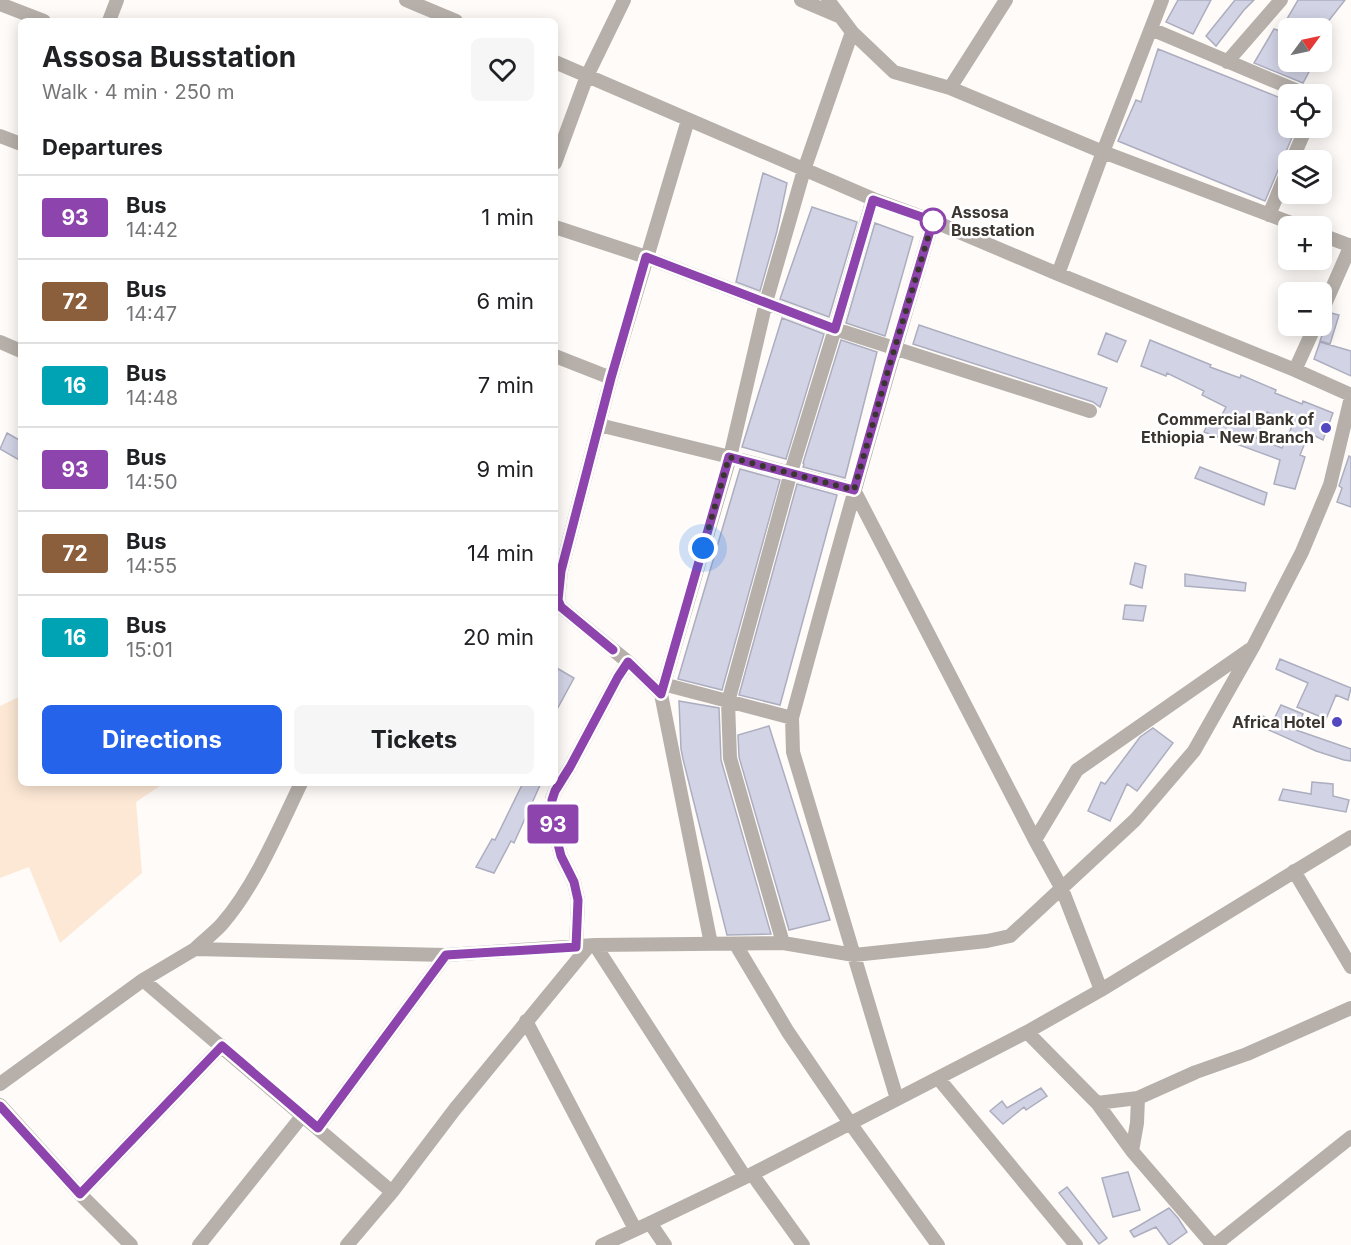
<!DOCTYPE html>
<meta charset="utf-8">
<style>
body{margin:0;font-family:Inter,sans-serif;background:#f6f6f6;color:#202124;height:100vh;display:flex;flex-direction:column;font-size:22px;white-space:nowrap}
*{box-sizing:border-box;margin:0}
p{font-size:20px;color:#757577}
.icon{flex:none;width:33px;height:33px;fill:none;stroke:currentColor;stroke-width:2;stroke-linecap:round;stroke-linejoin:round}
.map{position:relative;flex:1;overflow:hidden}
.details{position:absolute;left:18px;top:18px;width:540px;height:768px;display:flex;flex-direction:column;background:#fff;border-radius:9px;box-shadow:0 3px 15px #0003}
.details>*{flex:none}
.badge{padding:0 12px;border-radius:4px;font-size:21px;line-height:39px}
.needle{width:39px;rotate:57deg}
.fabs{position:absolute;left:1278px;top:18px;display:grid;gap:12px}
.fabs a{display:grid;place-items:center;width:54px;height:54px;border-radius:9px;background:#fff;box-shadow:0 3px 15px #0003;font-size:30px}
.you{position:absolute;width:30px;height:30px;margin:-15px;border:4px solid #fff;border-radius:50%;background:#1a73e8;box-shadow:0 0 0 9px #1a73e833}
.map>.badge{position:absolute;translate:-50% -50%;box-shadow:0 0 0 3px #fff}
h2{padding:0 24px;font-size:22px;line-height:54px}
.round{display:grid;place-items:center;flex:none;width:63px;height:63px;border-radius:9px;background:#f6f6f6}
.overview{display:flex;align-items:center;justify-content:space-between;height:102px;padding:0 24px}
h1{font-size:28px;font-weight:700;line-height:45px}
.primary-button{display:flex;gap:12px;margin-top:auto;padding:12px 24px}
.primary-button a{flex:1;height:69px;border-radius:9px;background:#2563eb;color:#fff;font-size:24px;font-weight:700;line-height:69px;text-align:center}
.primary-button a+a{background:#f6f6f6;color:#202124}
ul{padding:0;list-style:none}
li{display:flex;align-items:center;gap:18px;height:84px;padding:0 24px;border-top:2px solid #e0e0e0}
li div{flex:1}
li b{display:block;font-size:22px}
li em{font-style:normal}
li .badge{min-width:66px;font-weight:700;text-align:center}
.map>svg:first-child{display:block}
.green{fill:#fde8d5}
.building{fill:#d2d4e6;stroke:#acaebf;stroke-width:1.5;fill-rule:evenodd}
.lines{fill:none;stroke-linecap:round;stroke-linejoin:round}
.street{stroke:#b7b0aa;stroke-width:14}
.line-casing{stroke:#fff;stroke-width:14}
.line{stroke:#8e44ad;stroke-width:9}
.walk{stroke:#3b3530;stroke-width:6;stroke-dasharray:0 10.8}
.stop-dot{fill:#fff;stroke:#8e44ad;stroke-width:3}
.poi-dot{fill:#5348bf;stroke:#fff;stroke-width:2}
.labels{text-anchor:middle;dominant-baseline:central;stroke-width:5;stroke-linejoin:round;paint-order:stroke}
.stop-label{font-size:16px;font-weight:bold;fill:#3b3530;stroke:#fff;text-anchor:start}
.poi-label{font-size:16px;font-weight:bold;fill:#3b3530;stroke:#fff;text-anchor:end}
</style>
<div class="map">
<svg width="1351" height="1245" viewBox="0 0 1351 1245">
<rect width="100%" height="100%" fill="#fefbf8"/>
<!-- green -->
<path class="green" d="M21 696V783H164L136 802 142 873 60 943 29 867 0 878V706Z"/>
<!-- building -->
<path class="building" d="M1178 0H1211L1193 34 1166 22Z
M1235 0H1254L1244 10 1216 46 1206 36Z
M1298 0H1345L1323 28H1288V62H1308L1307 65 1311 68 1303 83 1254 63 1274 29 1280 31Z
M1158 49 1288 101V128H1296L1265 201 1118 141 1136 100 1141 102Z
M763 173 787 183 777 231 760 291 736 282Z
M812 207 857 222 829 317 780 299Z
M875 223 913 237 885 336 846 323Z
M1331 313 1339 315 1330 344 1320 341 1328 318Z
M782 318 824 334 786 459 742 447Z
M919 325 1107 388 1100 407 1093 402 913 344Z
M1106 333 1126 341 1117 362 1098 354Z
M841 340 877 352 845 478 803 467 804 464 803 463Z
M1150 340 1211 365 1210 367 1240 378 1241 375 1276 390 1275 393 1302 404 1303 401 1333 413 1323 440 1309 433 1300 455 1305 457 1295 489 1274 484 1280 460 1204 432 1209 421 1217 424 1226 407 1202 395 1204 391 1167 373 1166 376 1141 366ZM1267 412 1293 424 1282 448 1256 438Z
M1320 342 1351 351V376L1314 359Z
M7 433 21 441V461L0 449Z
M1349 456 1351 457V507L1337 502 1342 488 1339 486Z
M1200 467 1267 493 1264 505 1195 478Z
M740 469 780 480 722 690 678 679Z
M797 484 837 495 780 705 739 695Z
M1135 563 1146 566 1142 588 1130 584Z
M1185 574 1246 583 1245 591 1185 586Z
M1125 605 1146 606 1143 621 1123 619Z
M1280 659 1351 688 1348 700 1336 695 1326 719 1297 707 1308 683 1276 669Z
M555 667 574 678 555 713Z
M679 701 719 708 721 760 771 934 727 935 683 759 681 749Z
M1281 705 1303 714 1296 730 1351 749V761L1344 760 1316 751 1260 726 1263 716 1273 721Z
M769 726 830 920 789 930 739 757 738 735Z
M1153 728 1173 743 1137 791 1127 784 1110 821 1088 811 1101 782 1105 784 1140 737Z
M1312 782 1333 784V796L1349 800 1346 812 1279 800 1283 789 1311 794Z
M523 783H541L514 843 511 841 494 873 476 867 492 839 495 840Z
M1041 1088 1047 1096 1026 1110 1024 1107 1003 1124 990 1111 1002 1101 1007 1108Z
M1128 1172 1140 1210 1113 1217 1102 1178Z
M1067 1187 1107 1238 1099 1244 1059 1193Z
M1169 1208 1178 1218 1187 1232 1169 1245 1156 1227 1134 1237 1130 1231Z"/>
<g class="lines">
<!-- street -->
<path class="street" d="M406 0 456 21
M801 0 841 17
M828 0 852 32 894 72 950 88 1103 152 1299 226
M0 4 44 21
M109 21 117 0
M1151 29 1305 94
M555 62 873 199 933 221 1058 274 1295 370 1351 395
M1227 62 1281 0
M950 88 1006 0
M0 136 21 144
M1292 160 1306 128
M555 163 587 76 624 0
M1269 215 1288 169
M555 227 646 257 835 329 1090 411
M1322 235 1351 246
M1058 274 1103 152 1162 0
M1322 311 1351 245
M0 342 21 351
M555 356 611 378
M1295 370 1315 326
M599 425 730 457 854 490 1035 840 1062 889 1101 990
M555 569 561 571 558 600 561 607 628 662 661 694
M561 571 611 378 688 120
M663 684 792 718
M1035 840 1077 770 1249 650
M1294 871 1351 967
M783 943 730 758 728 702 791 472 835 329 873 199
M711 944 661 694 730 457 766 302 804 170 852 32
M595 945 745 1177
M736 945 788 1032 850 1123 938 1245
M576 947 578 900 574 882 561 856 554 828 552 809V799L555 791 570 767 618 677 628 662
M195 949C203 941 214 933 222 924 255 886 279 829 301 783
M143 980 392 1192
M526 1021 635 1229
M1027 1032 1097 1103 1132 1151 1213 1245
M938 1078 1076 1245
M0 1084 143 980 195 949 446 955 595 945 783 943 854 955 987 941 1010 936 1135 820 1194 751 1253 647 1302 552 1330 485 1351 397
M897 1099 793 752 792 718C837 552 883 386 933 221
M1097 1103 1138 1098
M0 1105 80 1194 131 1245
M318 1128 446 955
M1132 1151 1137 1123 1138 1098 1196 1072 1247 1054 1351 1008
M752 1174 803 1245
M80 1194 222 1046
M650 1223 665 1245
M199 1245 303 1115
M347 1245 392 1192 455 1109 588 947
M602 1245 650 1223 752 1174 1027 1032 1101 990 1351 837
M1215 1245 1351 1137"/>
</g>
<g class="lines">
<!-- line casing -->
<g class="line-casing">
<path id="line" d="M0 1106 80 1194 222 1046 318 1128 446 955 576 947 578 900 574 882 561 856 554 828 552 809V800L555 791 570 767 618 677 628 662 661 694 729 457 854 490 889 367 933 221 873 200 835 329 646 257 611 378 561 571 558 600 561 607 613 650"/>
</g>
<!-- line -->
<use href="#line" class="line"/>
<!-- walk -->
<path class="walk" d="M703 548 729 457 854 490 889 367 933 221"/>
</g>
<!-- markers -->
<circle class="stop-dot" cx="933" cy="221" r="12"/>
<g class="poi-dot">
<circle cx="1326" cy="428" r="6"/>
<circle cx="1337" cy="722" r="6"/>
</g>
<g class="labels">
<!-- stop labels -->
<g class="stop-label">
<text x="951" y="212">Assosa<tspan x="951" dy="18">Busstation</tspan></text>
</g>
<!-- poi labels -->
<g class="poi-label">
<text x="1314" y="419">Commercial Bank of<tspan x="1314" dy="18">Ethiopia - New Branch</tspan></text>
<text x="1325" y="722">Africa Hotel</text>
</g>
</g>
</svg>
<div class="fabs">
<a><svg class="needle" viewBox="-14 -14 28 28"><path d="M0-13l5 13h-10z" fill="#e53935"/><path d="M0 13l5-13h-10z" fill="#757577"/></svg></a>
<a><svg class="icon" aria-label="locate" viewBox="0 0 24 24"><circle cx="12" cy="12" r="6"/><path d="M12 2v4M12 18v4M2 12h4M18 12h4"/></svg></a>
<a><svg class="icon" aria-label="layers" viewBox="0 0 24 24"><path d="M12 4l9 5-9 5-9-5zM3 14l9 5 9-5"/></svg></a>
<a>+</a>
<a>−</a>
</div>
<div class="you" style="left:703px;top:548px"></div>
<b class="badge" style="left:553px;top:824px;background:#8e44ad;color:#fff">93</b>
<section class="details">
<div class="overview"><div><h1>Assosa Busstation</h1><p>Walk · 4 min · 250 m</p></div><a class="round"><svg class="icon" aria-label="heart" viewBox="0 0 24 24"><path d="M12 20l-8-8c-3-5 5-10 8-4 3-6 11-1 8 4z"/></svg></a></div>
<h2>Departures</h2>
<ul>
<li><span class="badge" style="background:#8e44ad;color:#fff">93</span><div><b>Bus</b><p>14:42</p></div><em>1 min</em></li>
<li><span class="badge" style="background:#8b5e3c;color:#fff">72</span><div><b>Bus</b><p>14:47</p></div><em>6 min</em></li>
<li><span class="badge" style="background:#00a3b4;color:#fff">16</span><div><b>Bus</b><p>14:48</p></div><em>7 min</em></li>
<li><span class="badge" style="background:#8e44ad;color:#fff">93</span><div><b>Bus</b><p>14:50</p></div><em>9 min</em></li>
<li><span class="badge" style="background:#8b5e3c;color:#fff">72</span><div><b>Bus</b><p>14:55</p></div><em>14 min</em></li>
<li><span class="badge" style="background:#00a3b4;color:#fff">16</span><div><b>Bus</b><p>15:01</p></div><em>20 min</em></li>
</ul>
<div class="primary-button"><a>Directions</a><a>Tickets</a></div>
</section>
</div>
